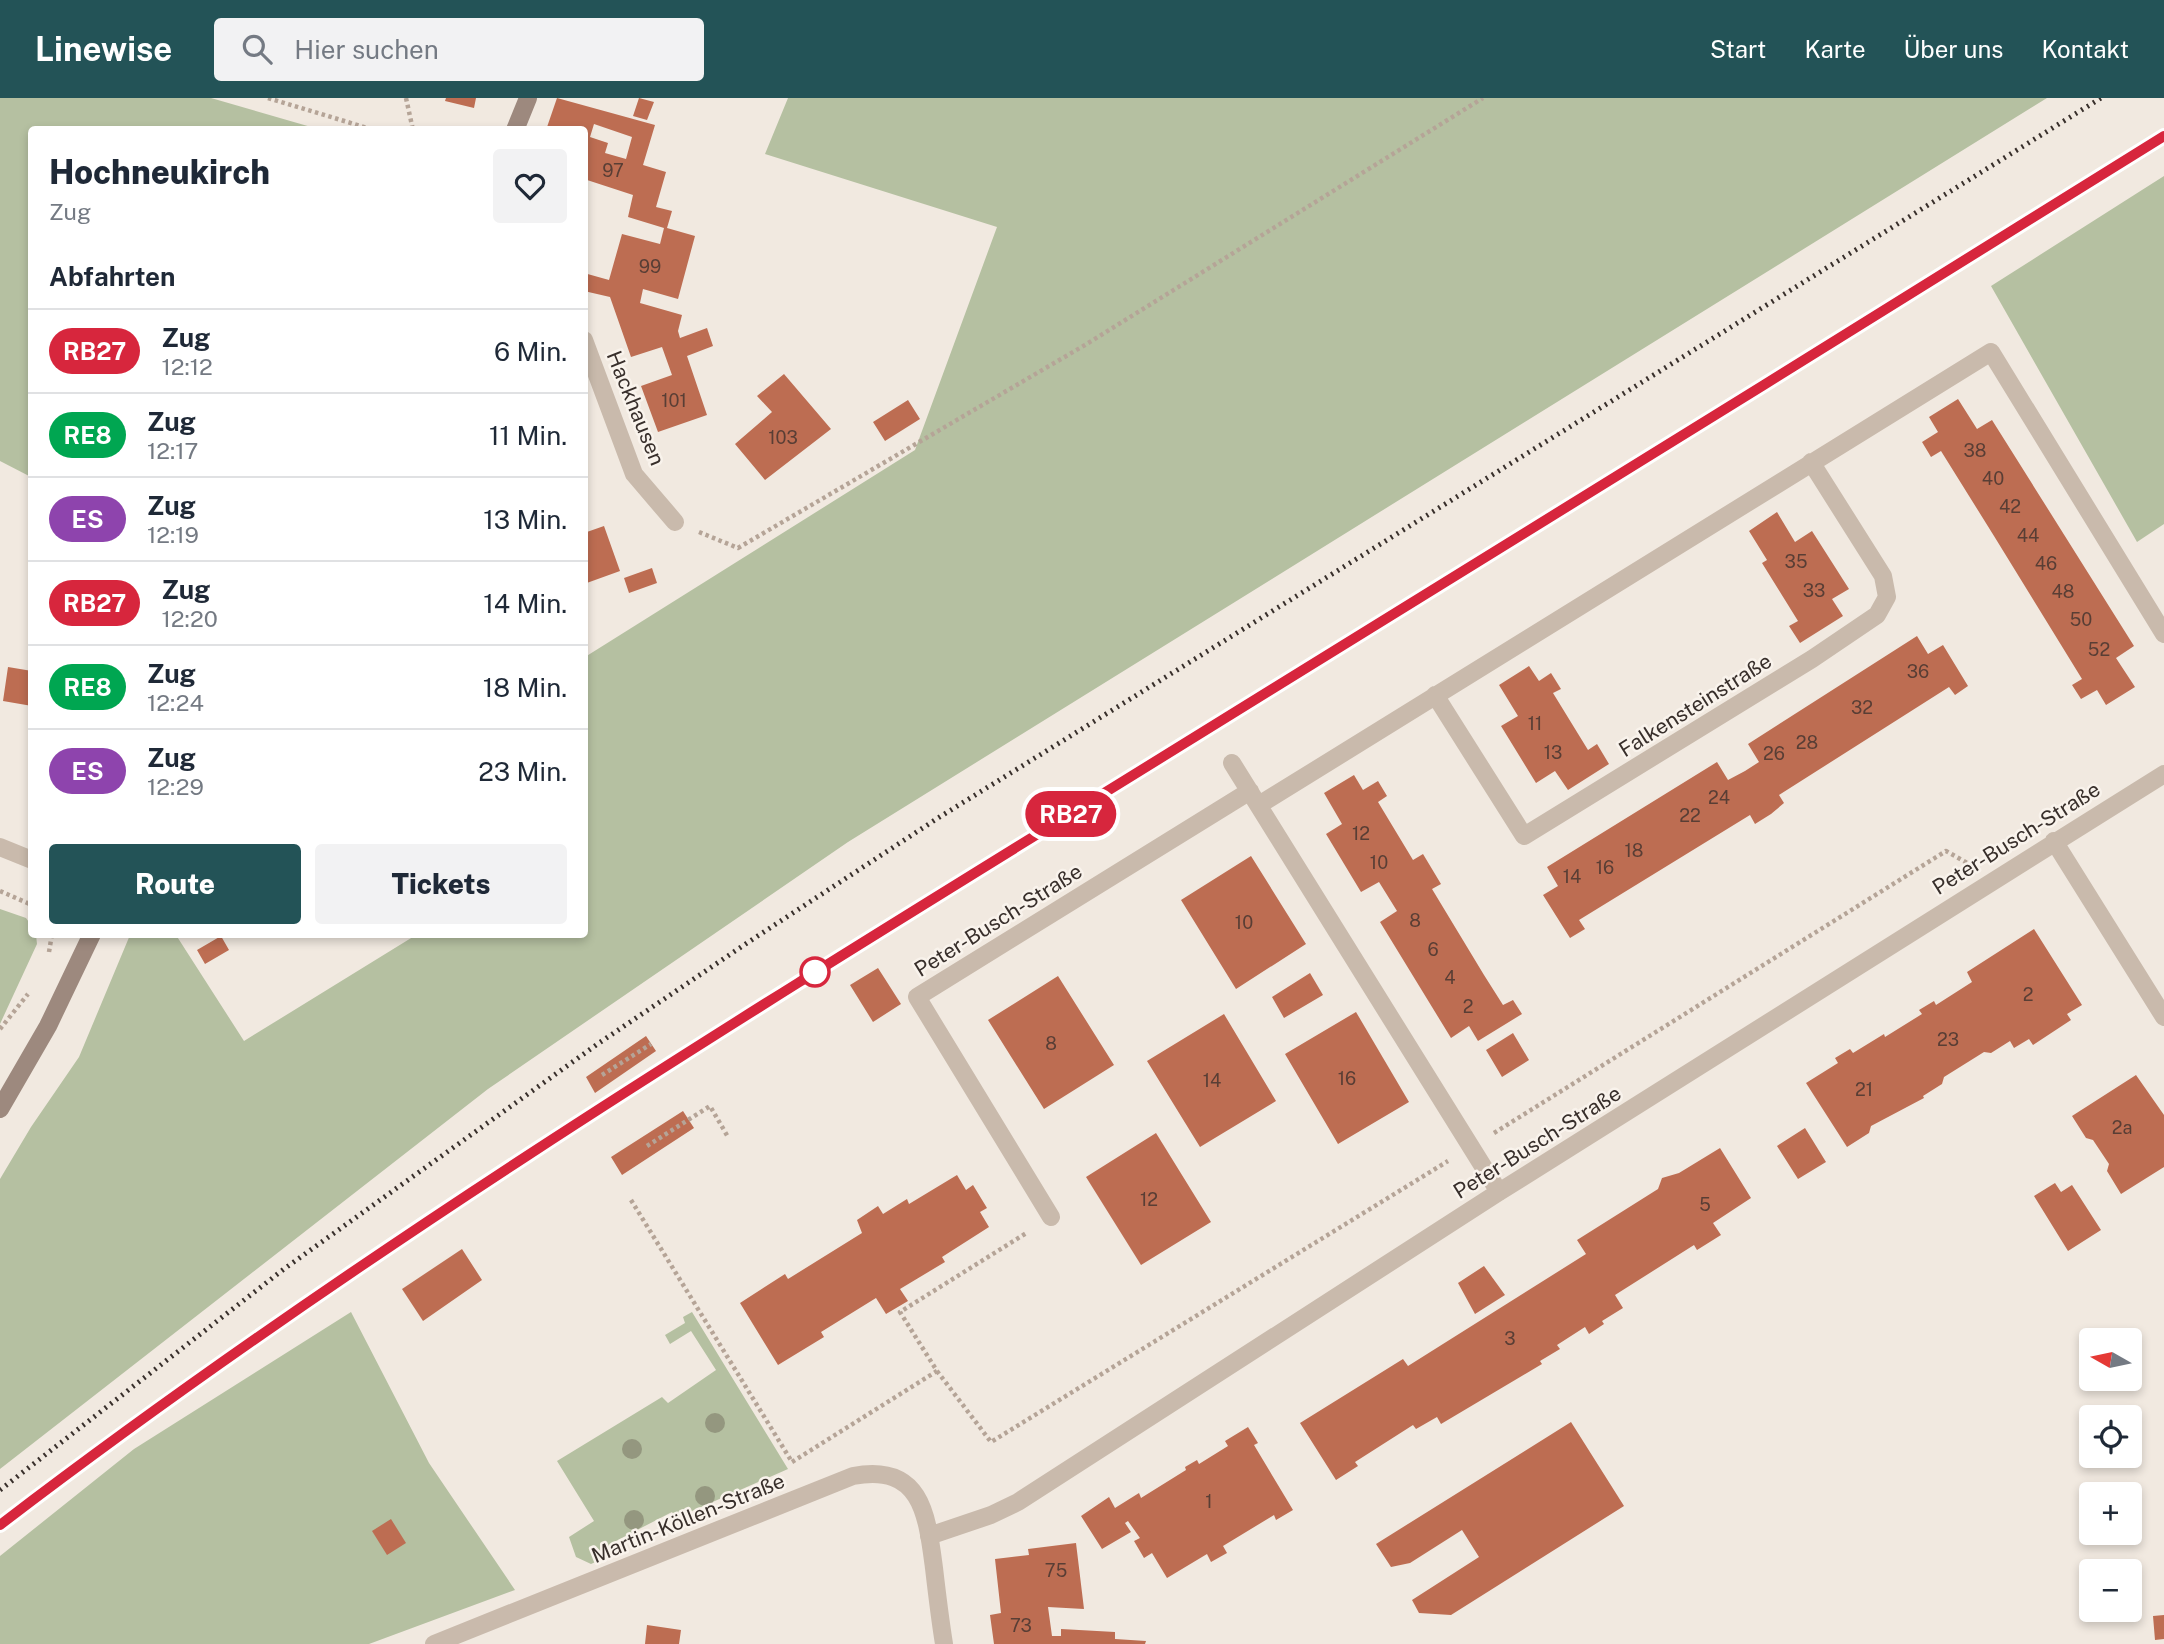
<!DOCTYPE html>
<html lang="de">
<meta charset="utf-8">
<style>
body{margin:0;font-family:"Public Sans",sans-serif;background:#f2f2f3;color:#1f2937;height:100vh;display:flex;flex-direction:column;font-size:26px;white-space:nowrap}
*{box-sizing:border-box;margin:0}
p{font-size:23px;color:#747a83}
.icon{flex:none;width:38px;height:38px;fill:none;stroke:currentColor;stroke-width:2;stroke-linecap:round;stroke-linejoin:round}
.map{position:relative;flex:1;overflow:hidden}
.panel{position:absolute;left:28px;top:28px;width:560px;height:812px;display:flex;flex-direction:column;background:#fff;border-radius:7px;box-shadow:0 4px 10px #0003}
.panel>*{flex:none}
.badge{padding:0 14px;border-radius:23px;font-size:24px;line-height:46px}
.needle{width:46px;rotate:279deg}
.controls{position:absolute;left:2079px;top:1230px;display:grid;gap:14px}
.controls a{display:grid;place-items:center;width:63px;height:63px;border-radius:7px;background:#fff;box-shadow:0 4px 10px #0003;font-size:35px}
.map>.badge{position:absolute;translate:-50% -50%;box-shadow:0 0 0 4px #fff}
h2{padding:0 21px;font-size:26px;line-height:63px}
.round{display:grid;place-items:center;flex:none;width:74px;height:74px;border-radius:7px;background:#f2f2f3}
.head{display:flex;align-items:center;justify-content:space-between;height:119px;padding:0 21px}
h1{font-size:33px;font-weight:800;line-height:52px}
.button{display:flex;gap:14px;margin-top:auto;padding:14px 21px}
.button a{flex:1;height:80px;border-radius:7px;background:#235357;color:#fff;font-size:28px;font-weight:800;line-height:80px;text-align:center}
.button a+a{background:#f2f2f3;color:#1f2937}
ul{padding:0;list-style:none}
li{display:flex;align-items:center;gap:21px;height:84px;padding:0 21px;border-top:2px solid #e0e1e3}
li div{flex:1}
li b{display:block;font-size:26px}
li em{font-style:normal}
li .badge{min-width:77px;font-weight:700;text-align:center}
header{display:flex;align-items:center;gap:42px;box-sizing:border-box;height:98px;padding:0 35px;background:#235357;color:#fff}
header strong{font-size:33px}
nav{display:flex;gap:38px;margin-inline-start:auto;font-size:24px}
.search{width:490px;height:63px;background:#f2f2f3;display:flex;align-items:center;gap:18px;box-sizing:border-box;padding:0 24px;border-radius:7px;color:#747a83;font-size:26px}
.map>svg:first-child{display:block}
.green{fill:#b5c0a1}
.building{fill:#bd6d52;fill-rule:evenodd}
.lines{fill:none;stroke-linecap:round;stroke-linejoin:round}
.path{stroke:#b5a497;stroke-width:4.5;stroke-dasharray:3.5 3.5;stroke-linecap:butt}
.street{stroke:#c9baac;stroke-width:18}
.secondary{stroke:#9d897e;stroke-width:18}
.rail{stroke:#382f2b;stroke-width:5;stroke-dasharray:2 5;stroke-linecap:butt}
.tree{fill:#94977f}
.line-casing{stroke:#fff;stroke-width:16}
.line{stroke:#d7263d;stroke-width:10}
.stop-dot{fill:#fff;stroke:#d7263d;stroke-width:3.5}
.labels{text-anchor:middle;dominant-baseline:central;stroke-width:5;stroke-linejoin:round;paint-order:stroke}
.number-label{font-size:18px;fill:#593e35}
.street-label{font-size:21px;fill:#382f2b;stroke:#f9f3ec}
</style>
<header>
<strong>Linewise</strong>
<div class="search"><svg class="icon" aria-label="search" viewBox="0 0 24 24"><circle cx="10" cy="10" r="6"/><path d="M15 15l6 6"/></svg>Hier suchen</div>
<nav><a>Start</a><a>Karte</a><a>Über uns</a><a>Kontakt</a></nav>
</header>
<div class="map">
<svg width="2164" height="1546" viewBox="0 0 2164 1546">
<rect width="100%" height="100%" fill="#f1e9e0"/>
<!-- green -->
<path class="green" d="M0 0H211L318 31 32 32 31 379 0 363Z
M788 0H2047L848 744 488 991 0 1371V1081L31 1029 79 959 130 837H176L244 943 416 837 584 836 585 559 915 352 997 129 765 56Z
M2164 78V426L2137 444 1991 188Z
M0 811 26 820 31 827 32 836 36 837 37 846 0 926Z
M351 1214 429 1365 515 1492 369 1546H0V1458L134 1351Z
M692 1214 788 1371 676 1420 672 1414 614 1444 617 1454 591 1466 576 1459 569 1439 594 1423 557 1363 662 1299 668 1305 716 1272 691 1233 670 1246 665 1237 685 1225 683 1219Z"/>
<!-- building -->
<path class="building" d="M446 0H476L474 10 445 3Z
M557 0 655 27 643 67 666 74 656 109 672 113 667 130 695 138 678 201 643 191 640 205 682 217 678 233 680 240 707 230 713 248 687 258 707 317 658 334 641 288 672 277 662 249 631 259 610 199 584 193V175L609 182 622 136 660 146 664 130 628 119 633 97 584 81V32H546ZM594 26 632 39 626 61 605 55 608 45 590 39Z
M639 0 654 4 647 22 633 18Z
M784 276 831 331 765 382 735 346 772 314 757 298Z
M1958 301 1977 331 1992 322 2134 548 2116 560 2135 589 2106 607 2097 592 2081 601 2072 587 2082 581 1994 438 1941 353 1931 359 1922 344 1938 334 1929 319Z
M908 302 920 321 885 343 873 324Z
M1777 414 1795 444 1812 433 1849 491 1832 501 1843 518 1800 545 1789 528 1798 523 1762 465 1767 462 1749 433Z
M604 428 620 473 584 486V435Z
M652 470 657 485 629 495 624 480Z
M1917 538 1928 556 1943 547 1968 588 1955 597 1949 589 1779 697 1784 705 1771 716 1755 726 1750 717 1579 822 1585 831 1570 840 1543 797 1558 788 1547 769 1717 664 1728 682 1745 673 1759 664 1748 646Z
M1529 568 1539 583 1551 575 1561 591 1553 595 1588 652 1597 646 1609 666 1568 692 1555 673 1536 685 1501 628 1518 618 1499 587Z
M8 569 32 573V608L3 603Z
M1354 677 1363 692 1378 683 1387 698 1378 704 1413 762 1423 756 1441 786 1432 791 1484 877 1503 907 1513 902 1522 916 1478 943 1469 928 1451 940 1380 824 1397 813 1379 784 1361 794 1326 736 1342 726 1324 695Z
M1251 758 1306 846 1236 891 1181 802Z
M2034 831 2082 907 2067 916 2071 922 2033 947 2029 941 2014 950 2010 943 1991 955 1984 954 1944 979 1942 986 1923 998 1924 1000 1871 1028 1869 1035 1847 1049 1806 985 1838 965 1835 960 1850 951 1853 955 1884 936 1885 939 1922 916 1919 912 1934 903 1936 907 1972 884 1967 874Z
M221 838 229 852 205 866 197 852Z
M878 870 901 906 873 924 850 887Z
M1310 875 1323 897 1284 920 1272 899Z
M1058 878 1114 967 1044 1011 988 922Z
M1356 914 1409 1004 1338 1046 1285 956Z
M1224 916 1276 1003 1200 1049 1147 963Z
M1513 935 1529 962 1502 979 1486 952Z
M646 938 656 953 595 995 586 979Z
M2136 977 2164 1017V1069L2121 1096 2107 1073 2109 1066 2093 1042 2086 1040 2072 1018Z
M683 1013 694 1030 622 1077 611 1059Z
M1805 1030 1826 1064 1798 1081 1777 1048Z
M1156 1035 1211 1124 1141 1167 1086 1079Z
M1720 1050 1751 1100 1713 1125 1721 1137 1697 1152 1694 1147 1615 1197 1623 1210 1602 1223 1604 1226 1589 1236 1585 1229 1557 1247 1560 1251 1540 1263 1542 1266 1441 1326 1437 1319 1416 1331 1413 1327 1355 1364 1358 1368 1336 1382 1300 1325 1403 1261 1408 1268 1586 1156 1577 1142 1658 1091 1662 1080 1679 1075Z
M957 1077 966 1092 973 1087 987 1110 980 1114 989 1129 942 1159 945 1164 900 1191 908 1203 886 1216 876 1200 821 1234 824 1239 778 1267 740 1205 785 1176 788 1181 862 1135 857 1122 878 1108 883 1116 907 1101 909 1106Z
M2055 1085 2061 1094 2072 1087 2101 1132 2068 1153 2034 1098Z
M462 1151 482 1182 423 1223 402 1191Z
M1484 1168 1505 1197 1475 1216 1458 1185Z
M1571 1324 1624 1408 1451 1517 1419 1515 1412 1502 1479 1459 1462 1432 1410 1465 1391 1469 1376 1446Z
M1248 1329 1258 1345 1254 1347 1293 1412 1276 1422 1274 1417 1223 1448 1227 1455 1211 1464 1207 1456 1167 1480 1152 1455 1144 1460 1134 1443 1140 1440 1128 1423 1125 1425 1131 1434 1102 1451 1081 1418 1109 1399 1115 1410 1139 1395 1141 1400 1186 1372 1185 1369 1197 1362 1199 1366 1228 1348 1225 1343Z
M391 1421 406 1445 387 1457 372 1433Z
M1076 1445 1084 1511 1048 1509 1052 1538H1061V1531L1115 1534V1541L1146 1543 1145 1546H994L990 1517 1001 1515 995 1461 1029 1457 1028 1451Z
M2164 1517V1541L2155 1542 2153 1518Z
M647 1527 681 1532 679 1546H645Z"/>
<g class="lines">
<!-- path -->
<path class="path" d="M268 0 374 32
M406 0 413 32
M699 434 738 450 1085 247 1483 0
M0 793 32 807
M49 854 52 836
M0 931 28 896
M602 977 651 946
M1494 1035 1946 753 1969 766
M647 1048 710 1008 728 1039
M631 1102 792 1364
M937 1273 991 1344 1448 1063
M792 1364 937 1273 900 1214 1028 1134"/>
<!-- street -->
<path class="street" d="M584 242 634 376 675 424
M1435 597 1524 738 1812 561 1877 517 1887 499 1883 478 1811 364
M1232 665 1499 1094
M1259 707 1991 254 2164 536
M2054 743 2164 919
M0 749 32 762
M1051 1119 917 899 1250 693
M929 1438 991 1417 1018 1404 1499 1094 2164 676
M434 1546 853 1378C922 1365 927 1417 934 1470 937 1496 940 1521 944 1546"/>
<!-- secondary -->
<path class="secondary" d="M515 32 528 0
M0 1011 48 928 92 836"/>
<!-- rail -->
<path class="rail" d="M0 1392 284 1171 599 945 747 845 938 720 2101 0
M0 1427C342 1165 710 938 1076 712 1439 488 1802 264 2164 38"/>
</g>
<!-- trees -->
<g class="tree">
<circle cx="715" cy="1325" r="10"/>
<circle cx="632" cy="1351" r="10"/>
<circle cx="705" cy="1398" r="10"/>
<circle cx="634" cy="1422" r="10"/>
</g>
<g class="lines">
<!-- line casing -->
<g class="line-casing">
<path id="line" d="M0 1427C352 1158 732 925 1109 692 1461 475 1813 257 2164 38"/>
</g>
<!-- line -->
<use href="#line" class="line"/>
</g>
<!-- markers -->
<circle class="stop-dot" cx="815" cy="874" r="14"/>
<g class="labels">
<!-- number labels -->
<g class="number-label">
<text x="613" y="72">97</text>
<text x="650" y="168">99</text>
<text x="674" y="302">101</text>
<text x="783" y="339">103</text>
<text x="1975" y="352">38</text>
<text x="1993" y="380">40</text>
<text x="2010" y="408">42</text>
<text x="2028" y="437">44</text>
<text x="1796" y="463">35</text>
<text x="2046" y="465">46</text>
<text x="1814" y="492">33</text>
<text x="2063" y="493">48</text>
<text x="2081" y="521">50</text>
<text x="2099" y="551">52</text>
<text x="1918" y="573">36</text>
<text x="1862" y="609">32</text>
<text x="1535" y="625">11</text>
<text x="1807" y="644">28</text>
<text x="1553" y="654">13</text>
<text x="1774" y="655">26</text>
<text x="1719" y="699">24</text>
<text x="1690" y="717">22</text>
<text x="1361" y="735">12</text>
<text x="1634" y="752">18</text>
<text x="1379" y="764">10</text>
<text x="1605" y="769">16</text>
<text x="1572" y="778">14</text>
<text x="1415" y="822">8</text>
<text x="1244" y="824">10</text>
<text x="1433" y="851">6</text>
<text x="1450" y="879">4</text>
<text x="2028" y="896">2</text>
<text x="1468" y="908">2</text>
<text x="1948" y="941">23</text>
<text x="1051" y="945">8</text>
<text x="1347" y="980">16</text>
<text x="1212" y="982">14</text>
<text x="1864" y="991">21</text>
<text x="2122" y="1029">2a</text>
<text x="1149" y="1101">12</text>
<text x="1705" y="1106">5</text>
<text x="1510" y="1240">3</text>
<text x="1209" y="1403">1</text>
<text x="1056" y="1472">75</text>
<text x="1021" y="1527">73</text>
</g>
<!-- street labels -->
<g class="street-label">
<text transform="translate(636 310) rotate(68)">Hackhausen</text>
<text transform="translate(1695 607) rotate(-32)">Falkensteinstraße</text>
<text transform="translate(2016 740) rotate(-32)">Peter-Busch-Straße</text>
<text transform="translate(998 822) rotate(-32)">Peter-Busch-Straße</text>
<text transform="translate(1537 1044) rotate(-32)">Peter-Busch-Straße</text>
<text transform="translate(688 1420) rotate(-22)">Martin-Köllen-Straße</text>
</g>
</g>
</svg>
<div class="controls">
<a><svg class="needle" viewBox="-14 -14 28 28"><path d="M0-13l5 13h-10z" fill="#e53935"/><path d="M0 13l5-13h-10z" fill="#747a83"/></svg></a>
<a><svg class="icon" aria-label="locate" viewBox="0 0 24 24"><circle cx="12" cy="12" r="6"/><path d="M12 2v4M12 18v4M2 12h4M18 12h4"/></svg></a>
<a>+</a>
<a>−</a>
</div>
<b class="badge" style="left:1071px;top:716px;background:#d7263d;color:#fff">RB27</b>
<section class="panel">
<div class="head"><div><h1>Hochneukirch</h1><p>Zug</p></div><a class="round"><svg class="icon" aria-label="heart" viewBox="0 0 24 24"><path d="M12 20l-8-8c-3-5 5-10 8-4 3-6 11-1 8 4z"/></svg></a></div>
<h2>Abfahrten</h2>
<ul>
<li><span class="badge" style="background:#d7263d;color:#fff">RB27</span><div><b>Zug</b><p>12:12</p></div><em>6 Min.</em></li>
<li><span class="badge" style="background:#00a651;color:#fff">RE8</span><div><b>Zug</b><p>12:17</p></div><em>11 Min.</em></li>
<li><span class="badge" style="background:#8e44ad;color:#fff">ES</span><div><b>Zug</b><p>12:19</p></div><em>13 Min.</em></li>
<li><span class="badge" style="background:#d7263d;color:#fff">RB27</span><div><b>Zug</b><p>12:20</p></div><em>14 Min.</em></li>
<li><span class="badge" style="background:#00a651;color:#fff">RE8</span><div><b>Zug</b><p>12:24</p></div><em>18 Min.</em></li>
<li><span class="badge" style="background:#8e44ad;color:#fff">ES</span><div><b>Zug</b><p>12:29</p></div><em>23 Min.</em></li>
</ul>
<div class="button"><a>Route</a><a>Tickets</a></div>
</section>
</div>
